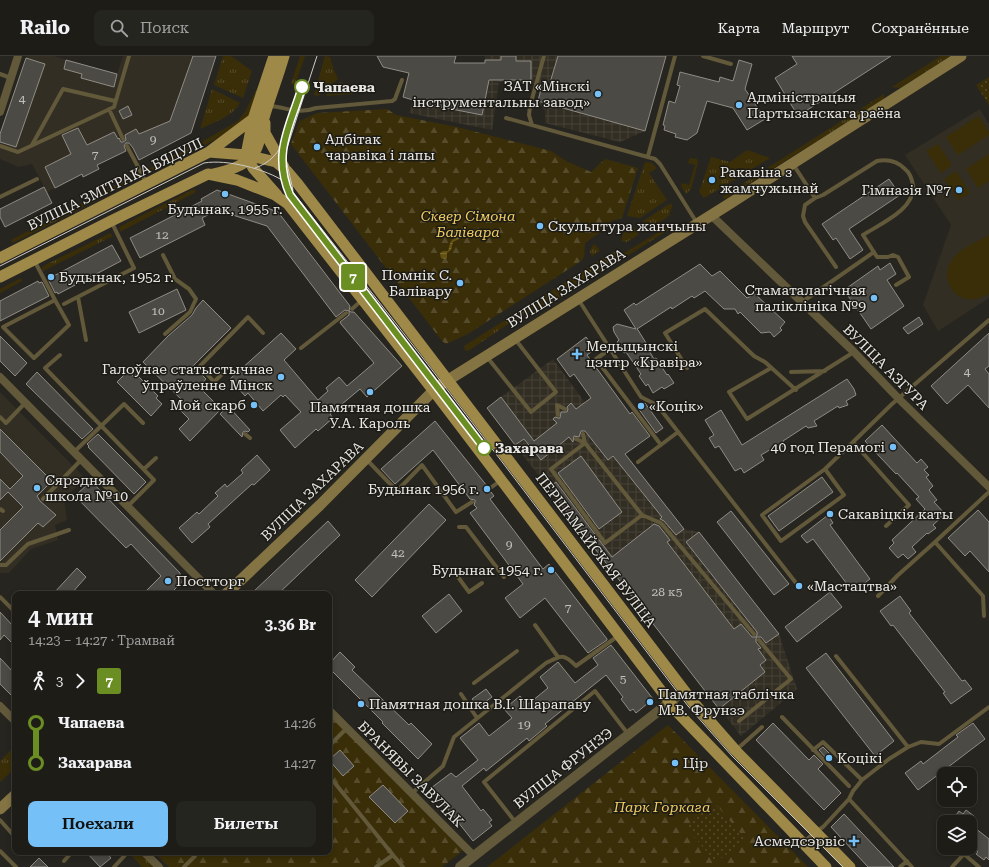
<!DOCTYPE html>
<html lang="ru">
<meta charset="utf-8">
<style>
body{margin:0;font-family:"Roboto Serif",serif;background:#252520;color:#f1f3f6;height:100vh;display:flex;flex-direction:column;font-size:15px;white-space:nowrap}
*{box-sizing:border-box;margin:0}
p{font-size:13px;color:#a0a1a1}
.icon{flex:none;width:22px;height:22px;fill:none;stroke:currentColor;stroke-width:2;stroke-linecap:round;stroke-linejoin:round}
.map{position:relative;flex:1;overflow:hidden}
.sheet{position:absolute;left:12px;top:535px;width:320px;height:264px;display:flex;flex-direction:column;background:#1d1c17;border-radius:8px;box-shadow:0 2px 6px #0003,0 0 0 1px #3b3a36}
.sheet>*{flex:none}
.badge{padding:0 8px;border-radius:3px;font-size:14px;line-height:26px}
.fabs{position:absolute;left:937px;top:711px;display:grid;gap:8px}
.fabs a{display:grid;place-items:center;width:40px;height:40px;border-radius:8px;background:#1d1c17;box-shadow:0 2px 6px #0003,0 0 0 1px #3b3a36;font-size:20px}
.map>.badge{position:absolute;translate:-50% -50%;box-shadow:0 0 0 2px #fff}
.legs{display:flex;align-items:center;gap:6px;height:44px;padding:0 16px;font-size:13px}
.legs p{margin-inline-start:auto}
.overview{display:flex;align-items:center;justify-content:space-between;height:68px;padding:0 16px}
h1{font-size:22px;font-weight:600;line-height:30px}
.action{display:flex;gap:8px;margin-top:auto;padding:8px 16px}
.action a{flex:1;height:46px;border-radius:8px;background:#75c0f6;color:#111;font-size:16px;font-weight:600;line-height:46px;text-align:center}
.action a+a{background:#252520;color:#f1f3f6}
ul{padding:0 16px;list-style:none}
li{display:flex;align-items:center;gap:14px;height:40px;font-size:15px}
li i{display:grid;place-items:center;width:6px;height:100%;margin:0 5px;background:currentColor}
li i::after{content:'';width:10px;height:10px;margin:-5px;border:3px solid;border-radius:50%;background:#1d1c17}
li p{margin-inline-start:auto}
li:first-child i{background:linear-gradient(#0000 50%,currentColor 0)}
li:last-child i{background:linear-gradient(currentColor 50%,#0000 0)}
header{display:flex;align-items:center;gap:24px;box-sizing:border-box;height:56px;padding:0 20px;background:#1d1c17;border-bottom:1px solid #3b3a36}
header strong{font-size:19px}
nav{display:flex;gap:22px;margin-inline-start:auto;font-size:14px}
.search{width:280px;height:36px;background:#252520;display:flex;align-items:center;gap:10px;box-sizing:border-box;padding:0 14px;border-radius:8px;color:#a0a1a1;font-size:15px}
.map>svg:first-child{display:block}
.built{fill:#322e23}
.industrial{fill:url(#industrial-grid)}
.grass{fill:url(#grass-tufts)}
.forest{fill:url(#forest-firs)}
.park{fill:url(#park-dots)}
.pitch{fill:#392e07}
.water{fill:url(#water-rules)}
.building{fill:#4c4a44;stroke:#8f8c86}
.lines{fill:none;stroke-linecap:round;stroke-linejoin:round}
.service{stroke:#62583a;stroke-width:4}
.minor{stroke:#62583a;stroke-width:8}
.tertiary{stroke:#62583a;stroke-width:10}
.secondary{stroke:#847443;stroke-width:11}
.primary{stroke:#9e8949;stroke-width:11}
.tram{stroke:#cdcbc7;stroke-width:1}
.line-1-casing{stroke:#fff;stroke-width:9}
.line-1{stroke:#6b8e23;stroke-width:6}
.stop-1-dot{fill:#fff;stroke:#6b8e23;stroke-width:2}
.poi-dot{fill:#75c0f6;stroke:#1d1b16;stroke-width:1.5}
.labels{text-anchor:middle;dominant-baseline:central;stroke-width:3;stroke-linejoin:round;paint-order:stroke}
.number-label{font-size:12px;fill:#c2c0bc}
.poi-label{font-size:14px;fill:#e9e8e4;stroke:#1d1b16;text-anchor:start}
.stop-label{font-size:14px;font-weight:bold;fill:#e9e8e4;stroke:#1d1b16;text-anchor:start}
.street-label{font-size:14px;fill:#e9e8e4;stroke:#1d1b16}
.park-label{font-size:14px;font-style:italic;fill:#f0cd60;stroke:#1d1b16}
</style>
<header>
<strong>Railo</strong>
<div class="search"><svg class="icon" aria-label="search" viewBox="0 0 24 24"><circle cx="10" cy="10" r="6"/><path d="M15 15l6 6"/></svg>Поиск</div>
<nav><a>Карта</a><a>Маршрут</a><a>Сохранённые</a></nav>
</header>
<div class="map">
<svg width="989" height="811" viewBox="0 0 989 811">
<defs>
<pattern id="industrial-grid" width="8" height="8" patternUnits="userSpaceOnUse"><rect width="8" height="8" fill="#322e23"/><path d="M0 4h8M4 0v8" fill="none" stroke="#464238"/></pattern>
<pattern id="grass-tufts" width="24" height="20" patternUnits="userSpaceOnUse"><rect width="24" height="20" fill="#392e07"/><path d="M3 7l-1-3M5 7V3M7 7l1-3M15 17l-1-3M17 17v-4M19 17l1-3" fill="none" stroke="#564c2b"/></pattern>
<pattern id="forest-firs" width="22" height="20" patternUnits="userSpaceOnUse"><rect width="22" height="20" fill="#392e07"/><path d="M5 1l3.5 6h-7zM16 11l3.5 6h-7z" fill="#564c2b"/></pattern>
<pattern id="park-dots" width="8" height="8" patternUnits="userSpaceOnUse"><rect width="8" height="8" fill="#392e07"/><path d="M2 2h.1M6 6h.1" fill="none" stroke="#564c2b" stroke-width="1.8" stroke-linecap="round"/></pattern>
<pattern id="water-rules" width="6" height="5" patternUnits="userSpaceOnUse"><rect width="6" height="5" fill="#655212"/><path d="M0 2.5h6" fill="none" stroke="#7b6b34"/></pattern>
</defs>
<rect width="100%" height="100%" fill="#27251f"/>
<!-- built -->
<path class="built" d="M27 0H54L117 18 123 0H216L191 77 139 104 131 88 97 109 99 113 83 121 82 119 47 136 32 108 18 111 0 103V78Z
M980 53 989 68V242L938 275 923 249 951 169 905 99Z
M0 336 85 422 64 443 67 464 55 469 58 484 31 493 9 517H0Z"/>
<!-- industrial -->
<path class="industrial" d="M485 0H666L645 75 620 86 545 67V55L538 45 542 29 549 30 550 25 537 28 499 26 492 74 409 57 413 46H431L484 27Z
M553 303 603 371 684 473 699 476 779 578 797 633 741 680 605 506 515 389 529 378 501 341Z"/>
<!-- grass -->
<path class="grass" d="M223 0H231L252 15 243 42 214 29Z
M300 0H305L295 29 291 28Z
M325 0 330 1 333 12 338 23 318 40 314 39Z
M941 0H952L900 32 892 31Z
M340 26 355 34 352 38 327 40V37Z
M212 33 240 47C232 61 214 66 200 73Z
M256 34 259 35C255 44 252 56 245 63 235 76 217 82 203 90V85L238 65 246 54Z
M884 38V43L725 143 722 141Z
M189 92 191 95 148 117 146 114Z
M747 94 770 102 704 142 699 136 711 101 730 106Z
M690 102 697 103 698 107 691 133 686 138 681 130 682 127 689 129 695 109 688 107Z
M645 106 652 107 657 112 649 117 667 144 640 162 627 160Z
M138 118 140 122 13 187 11 184Z
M194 133 196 136 120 176 119 171Z
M669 148H672V151L669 160 655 169 643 167V165Z
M672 168 675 170 558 243 522 259 468 295 465 294 464 290 613 196 624 197Z
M631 172 639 174 638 179 627 186 621 185 623 178Z
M110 177 113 180 43 215 42 211 49 207Z
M595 188 600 195 592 200 590 196 592 190Z
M21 222 22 225 0 237V233Z
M14 691 15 712 0 726V705Z
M128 796H142L156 811H142Z"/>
<!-- forest -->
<path class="forest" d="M387 53 396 59 457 71 551 95 566 105 591 116 605 103 638 112 622 162 611 165 606 172 585 187 584 201 581 205 468 278 446 288 442 285 291 88 300 65 317 57Z
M329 658 466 792 442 811H169L154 796H329Z
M668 669 808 811H487Z"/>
<!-- park -->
<path class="park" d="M989 21V49L976 29Z
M715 747 746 784 716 806 685 771Z"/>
<!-- pitch -->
<path class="pitch" d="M978 60 989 76V79L958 99 946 81Z
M938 88 952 109 941 117 926 95Z
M989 98V125L978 132 966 113Z
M956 115 970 137 958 144 944 123Z
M989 179V238C983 241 976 244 968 243 951 241 941 220 951 205 957 194 978 185 989 179Z"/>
<!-- water -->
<path class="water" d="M462 172 465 174V177L461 178 459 183 453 186 451 194 447 197V202L445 203 441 202 440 197 443 195H448C449 193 449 190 450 188 452 180 460 184 460 174Z"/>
<!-- building -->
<path class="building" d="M193 0H216L191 77 139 104 133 92 129 87H126L124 90 126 95 97 109 99 113 83 121 82 118 55 132 45 111 71 98 62 79 78 72 87 89 114 76 118 83 119 82 121 86H123L126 84 125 79 136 73 139 78 170 65Z
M377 0H456L454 7H485V4H501V0H516V5H531V24H489L482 59 436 50V51L403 41 409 17 383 11Z
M558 0H666L645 75 538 45 542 29 549 30Z
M792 0H891L798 60 775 22 797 8Z
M26 2 45 8 16 91 0 86V78Z
M66 4 117 18 114 31 81 22 82 18 64 13Z
M739 4 752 8 745 33 765 63 747 74 733 52 707 45 697 77 687 84 675 81 676 78 664 74 665 70 663 69 669 45 675 47 680 30 677 29 680 16 719 26 720 21 733 25Z
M128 50 132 59 123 63 119 55Z
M889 123 900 139 849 173 863 194 850 203 836 182 833 184 822 168Z
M44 131 52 147 5 171 0 161V153Z
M217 134 278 156 350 250 349 255 351 256H354L402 310 367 341 360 333 330 358 333 362 318 375 316 373 295 392 280 374 301 356 285 339 283 341 281 339 263 355 248 337 245 340 230 323 281 277 296 293 284 304 318 344 328 335 326 332 339 321 347 330 374 307 341 268 340 266 349 259V255L345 254 336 261 267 170 217 154 202 162 205 169 140 202 130 182 202 145 201 143Z
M112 189 121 205 58 238 57 236 55 237 48 223Z
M890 207 896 218 887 224 904 250 871 273 844 234 878 210 880 214Z
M700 208 712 220 720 215 747 242 755 238 785 266 780 272 782 274 774 281 770 276 761 277 740 256 738 258 735 253H724L705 235 694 242 692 240 672 253 671 251 637 273 638 274 646 287 645 288 654 303 656 302 667 319 668 318 674 327 664 333 662 331 653 337 648 328 646 330 639 320 641 318 626 296 624 297 617 286 619 284 614 276 613 271 617 268 636 273 624 254 634 247 636 249Z
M38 225 39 227 42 226 49 240 0 265V245Z
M177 233 186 254 139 277 129 256Z
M203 244 231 272 193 310 206 323 199 331 221 353 190 385 179 373 189 363 177 351 183 345 143 306 168 280 192 259 196 252Z
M919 261 923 268 908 278 903 272Z
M989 277V310L985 313 989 318V352L968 329 947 348 931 330Z
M0 280 27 307 15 320 0 305Z
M586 281 595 293 587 299 630 358 632 356 650 380 625 398 684 473 676 479 664 465 660 463 662 461 613 400 608 404 585 375H581L579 381 574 380 573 386 569 381 541 404 524 383 515 389 487 352 501 341 534 385 557 367 553 363 555 361 558 362H560L561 356H567L568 353 567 351 571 347 576 353 591 342 574 318 570 321 557 303Z
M128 315 134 321 136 318 158 340 156 342 162 348 151 360 117 326Z
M37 316 93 373 82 383 26 328Z
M847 323 854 333 856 339 846 345 848 349 839 352 838 350 814 365 817 370 808 372 806 370 783 385 785 389 776 393 775 391 761 399 764 404 744 417 741 412 735 415 719 390 715 392 709 382 714 379 705 364 721 354 742 389Z
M645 347 663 372 656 377 638 352Z
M228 350 250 374 248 376 245 375 243 376 242 381 220 358Z
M435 365 487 430 486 433V435L491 436 494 440 490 443 543 513 549 508 607 583V584L588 597 545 542 520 562 505 542 523 528 470 457 477 452 474 449 475 446V444L470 443 433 394 395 428 381 413Z
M882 369 917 407 921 403 928 411 924 414 929 419 926 421 933 430 929 434 937 444 934 446 945 458 933 469 936 472 928 478 927 477 912 491 916 496 908 503 903 498 898 502 889 492 894 487 892 484 925 453 916 443 919 441 897 417 896 418 865 385Z
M0 373 52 425 37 440 40 445 56 459 43 471 38 467 0 505V474L23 451 8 436 0 444V423L10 433 23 420 0 396Z
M98 378 146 426 134 438 88 391 89 390 87 388Z
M257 399 270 414 254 429 252 428 208 468 210 471 192 487 179 472 197 456 199 458 218 440 215 437 225 428 227 431 243 417 241 414Z
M581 400 622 456 599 473 558 417Z
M822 421 833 436 779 475 768 460Z
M91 425 180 517 181 527 170 538H143L161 520 131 488 126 492 75 440Z
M556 426 612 501 654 468 659 470 670 484 667 486 734 573 741 568 752 581H756L757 579V576L686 486 699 476 779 578 766 587 761 581H757L756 583V586L761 592 758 593 766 604 760 609 765 616 719 653 548 432Z
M429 448 446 464 372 541 355 524Z
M978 454 989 466V516L970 495 965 500 948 482Z
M731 455 789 528 774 539 717 466Z
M828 459 833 467 830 469 870 523 853 536 813 483 807 487 801 480Z
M328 465 340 479 278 538H251Z
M77 512 86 521 71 538H53Z
M830 536 842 551 797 586 785 571Z
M449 538 462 555 436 577 422 560Z
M900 540 911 555 909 557 962 625 965 624 972 633 951 648 943 637 945 636 893 569 891 570 880 555Z
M0 556 15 572V590L4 579 0 584Z
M611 589 653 643 636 657 633 653 630 655 621 643 623 641 606 619 545 668 547 670 529 685 527 682 486 715 484 712 462 730 481 755 483 753 492 764 489 766 492 770 473 785 431 732 451 717 456 721 478 704 460 682 479 667 489 680 512 662 504 653 520 640 527 649 548 632 540 621 558 606 575 627 598 609 593 602Z
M340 596 355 611 352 614 409 669 411 667 432 688 418 703 382 667 383 666 329 612V608Z
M826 597 894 685 875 700 806 612Z
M0 602 15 618V643L0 628Z
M486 633 492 641 478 651 472 643Z
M773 667 809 704 814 699 823 708 818 713 841 737 824 754 756 684Z
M973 667 985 683 918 734 905 717 921 705 923 708 958 681 956 679Z
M823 691 832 700 828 704 819 694Z
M340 694 354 710 343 720 329 704Z
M383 729 408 755 395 767 369 741Z
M966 754 974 760 970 764 973 766H951L959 755 963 758Z
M844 758 894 811H868L831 771Z
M970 768 989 783V804L986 801 984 804 976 798 978 796 970 790Z
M86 796H106L111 802 100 811Z
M39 802 48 811H30Z"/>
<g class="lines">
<!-- service -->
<path class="service" d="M703 0 731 8
M0 18 11 22
M269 50C287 51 297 59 316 52L392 45 395 43 402 24
M109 53 123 83
M506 62 655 103 660 108 697 167
M532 69 529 59 530 50 544 0
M32 89 63 33 115 45
M0 90 18 96 114 51 129 0
M127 90 146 126
M648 100 675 0
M793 108 815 142
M0 141 37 123
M163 199 175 223 189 233 196 243 190 256 165 278
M34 204 55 244 3 271 34 302 69 269 55 244
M836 211 805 166 803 160 805 149 815 142 823 139 877 105C888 103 897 105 905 113 910 117 912 123 913 129 916 153 880 168 863 179L877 201H888L893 199 898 201 909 221 896 229
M78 241 86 284
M578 243 641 341 653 347 661 354 796 527
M802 246 874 196
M64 248 134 212 111 165
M352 253 362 244
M301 292 346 257
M610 293 596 303 661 389
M60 299 45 312 154 424 128 450
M487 301 531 356 556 336 515 283
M687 312 665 277 705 253 754 300 765 306 796 334
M771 312 729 336 747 363 854 296
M791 316 825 315
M222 318 214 326 200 310 248 261 263 277
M558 359 557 349 565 353
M0 361 6 367 25 347
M245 378 250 382
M576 383 585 387 583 378
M585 387 642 459 605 487 551 413Z
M74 396 124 348 143 367
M367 404 397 435 422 409 456 456 472 446
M638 406 678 376
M144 413 156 402
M825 413 844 439 781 485 762 459 825 413 853 386
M489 433 500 425
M43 443 81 404
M0 453 3 455
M642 459 661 467 754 578
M886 470 909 449 853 386 892 348 989 264
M459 471H466L504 521
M0 509H6L28 488 69 474
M455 517 469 536 482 527
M878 540 897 520 935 486
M0 541 15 556
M984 560 983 540 935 486 989 436
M535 569 558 601
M836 600 908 691
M474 627 517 595
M461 638 477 662
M782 661 849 730
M739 665 791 623 759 584
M329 690 347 672
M736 694 762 671
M813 694 823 686 862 724
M329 722 334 726 393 799 376 811
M412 737 443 710 454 681 546 607C561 599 564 597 576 610L618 580
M849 743 912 811
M0 764 15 781
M516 767 484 726 595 635 628 678
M804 786 815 776 823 771 849 743 853 735 862 724 889 703 908 691 921 686 939 688 989 651
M0 795 16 811
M28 796 29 797
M393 799 403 811
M64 805 72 796
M114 811 128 796
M184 811 195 800 192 796
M900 811 907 805
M952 811 964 798 979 811"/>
<!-- minor -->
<path class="minor" d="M0 56 18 0
M711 159 854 296 899 343 989 431
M0 321 214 538
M0 650 15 665
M329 654 474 800
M144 796 159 811"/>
<!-- tertiary -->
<path class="tertiary" d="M460 811 684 635"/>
<!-- secondary -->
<path class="secondary" d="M226 538 320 449 437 331 726 150 961 0
M0 753 15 739"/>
<!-- primary -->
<path class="primary" d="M265 67V77L284 111
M209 96 253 63
M246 99 253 63 274 0
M246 99 253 112 277 139
M213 118C226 115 243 111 252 100 260 91 261 74 264 62 270 41 278 21 284 0
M0 202 209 96 246 99 276 106 287 115 298 128 350 196 693 646 736 695 850 811
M0 221 111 165 208 118 237 124 275 139 288 148 433 334 678 657 826 811"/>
<!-- tram -->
<path class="tram" d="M255 112C270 107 279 97 285 82
M293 134 287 108 285 98 317 0
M0 210 204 107C227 103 266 113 285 126L426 306 688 650 732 700 843 811
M407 291 435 328"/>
</g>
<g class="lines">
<!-- line-1 casing -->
<g class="line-1-casing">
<path id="line-1" d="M302 31C290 71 272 97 290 139L484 392"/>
</g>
<!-- line-1 -->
<use href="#line-1" class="line-1"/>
</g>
<!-- markers -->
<g class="stop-1-dot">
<circle cx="302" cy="31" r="7"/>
<circle cx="484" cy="392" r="7"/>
</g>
<g class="poi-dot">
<circle cx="598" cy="38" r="4"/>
<circle cx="739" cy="49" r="4"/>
<circle cx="317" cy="91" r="4"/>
<circle cx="712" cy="124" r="4"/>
<circle cx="959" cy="134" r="4"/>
<circle cx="225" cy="138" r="4"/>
<circle cx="540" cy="170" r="4"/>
<circle cx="51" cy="221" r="4"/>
<circle cx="460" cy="227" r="4"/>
<circle cx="874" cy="242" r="4"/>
<path d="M575 292h4v4h4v4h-4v4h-4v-4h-4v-4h4z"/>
<circle cx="281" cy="321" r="4"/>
<circle cx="370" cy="336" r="4"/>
<circle cx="254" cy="349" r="4"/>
<circle cx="641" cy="350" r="4"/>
<circle cx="893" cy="391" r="4"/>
<circle cx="37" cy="432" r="4"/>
<circle cx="487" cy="433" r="4"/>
<circle cx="830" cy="458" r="4"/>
<circle cx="551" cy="514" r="4"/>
<circle cx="168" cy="525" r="4"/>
<circle cx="799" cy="530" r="4"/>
<circle cx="650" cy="646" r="4"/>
<circle cx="361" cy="648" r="4"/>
<circle cx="829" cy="702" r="4"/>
<circle cx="675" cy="707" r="4"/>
<path d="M852 779h4v4h4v4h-4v4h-4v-4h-4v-4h4z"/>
</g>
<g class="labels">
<!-- number labels -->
<g class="number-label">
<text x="22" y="43">4</text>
<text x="153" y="84">9</text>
<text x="95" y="99">7</text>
<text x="162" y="179">12</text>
<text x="158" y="255">10</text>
<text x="967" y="316">4</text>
<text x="509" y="489">9</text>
<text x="398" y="497">42</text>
<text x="667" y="536">28 к5</text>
<text x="568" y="552">7</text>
<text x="623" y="623">5</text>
<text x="524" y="669">19</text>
</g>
<!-- poi labels -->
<g class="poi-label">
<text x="590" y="30" text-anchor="end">ЗАТ «Мінскі<tspan x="590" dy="16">інструментальны завод»</tspan></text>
<text x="747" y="41">Адміністрацыя<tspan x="747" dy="16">Партызанскага раёна</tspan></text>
<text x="325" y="83">Адбітак<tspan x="325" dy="16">чаравіка і лапы</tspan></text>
<text x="720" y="116">Ракавіна з<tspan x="720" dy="16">жамчужынай</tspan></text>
<text x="951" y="134" text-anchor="end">Гімназія №7</text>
<text x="225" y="153" text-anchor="middle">Будынак, 1955 г.</text>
<text x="548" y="170">Скульптура жанчыны</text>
<text x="452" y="219" text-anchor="end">Помнік С.<tspan x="452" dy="16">Балівару</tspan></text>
<text x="59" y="221">Будынак, 1952 г.</text>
<text x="866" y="234" text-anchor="end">Стаматалагічная<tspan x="866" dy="16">паліклініка №9</tspan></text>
<text x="586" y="290">Медыцынскі<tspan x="586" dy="16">цэнтр «Кравіра»</tspan></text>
<text x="273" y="313" text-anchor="end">Галоўнае статыстычнае<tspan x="273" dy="16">ўпраўленне Мінск</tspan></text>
<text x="246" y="349" text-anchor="end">Мой скарб</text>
<text x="649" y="350">«Коцік»</text>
<text x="370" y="351" text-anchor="middle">Памятная дошка<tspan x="370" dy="16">У.А. Кароль</tspan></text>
<text x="885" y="391" text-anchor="end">40 год Перамогі</text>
<text x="45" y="424">Сярэдняя<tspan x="45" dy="16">школа №10</tspan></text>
<text x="479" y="433" text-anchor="end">Будынак 1956 г.</text>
<text x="838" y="458">Сакавіцкія каты</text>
<text x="543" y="514" text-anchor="end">Будынак 1954 г.</text>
<text x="176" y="525">Постторг</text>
<text x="807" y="530">«Мастацтва»</text>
<text x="658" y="638">Памятная таблічка<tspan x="658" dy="16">М.В. Фрунзэ</tspan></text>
<text x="369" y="648">Памятная дошка В.І. Шарапаву</text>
<text x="837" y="702">Коцікі</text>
<text x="683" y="707">Цір</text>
<text x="845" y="785" text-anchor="end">Асмедсэрвіс</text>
</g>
<!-- stop labels -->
<g class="stop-label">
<text x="313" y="31">Чапаева</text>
<text x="495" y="392">Захарава</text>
</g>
<!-- street labels -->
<g class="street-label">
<text transform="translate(115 128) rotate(-26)">ВУЛІЦА ЗМІТРАКА БЯДУЛІ</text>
<text transform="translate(566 232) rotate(-32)">ВУЛІЦА ЗАХАРАВА</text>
<text transform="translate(886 311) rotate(45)">ВУЛІЦА АЗГУРА</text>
<text transform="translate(312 435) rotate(-44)">ВУЛІЦА ЗАХАРАВА</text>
<text transform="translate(596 494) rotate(53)">ПЕРШАМАЙСКАЯ ВУЛІЦА</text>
<text transform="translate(563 712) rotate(-38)">ВУЛІЦА ФРУНЗЭ</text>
<text transform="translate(411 718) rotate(45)">БРАНЯВЫ ЗАВУЛАК</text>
</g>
<!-- park labels -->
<g class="park-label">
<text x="468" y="160">Сквер Сімона<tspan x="468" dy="16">Балівара</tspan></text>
<text x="662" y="751">Парк Горкага</text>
</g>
</g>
</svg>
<div class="fabs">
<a><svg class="icon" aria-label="locate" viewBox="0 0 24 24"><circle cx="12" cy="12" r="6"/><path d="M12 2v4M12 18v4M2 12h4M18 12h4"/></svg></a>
<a><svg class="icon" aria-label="layers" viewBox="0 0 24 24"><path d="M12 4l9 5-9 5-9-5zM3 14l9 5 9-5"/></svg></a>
</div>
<b class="badge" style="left:353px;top:221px;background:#6b8e23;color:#fff">7</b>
<section class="sheet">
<div class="overview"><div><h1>4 мин</h1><p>14:23 – 14:27 · Трамвай</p></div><b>3.36 Br</b></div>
<div class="legs"><svg class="icon" aria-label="walk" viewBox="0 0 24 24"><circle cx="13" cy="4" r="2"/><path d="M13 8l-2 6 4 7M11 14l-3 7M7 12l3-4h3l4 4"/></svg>3<svg class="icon" aria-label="forward" viewBox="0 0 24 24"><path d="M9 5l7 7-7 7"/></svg><b class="badge" style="background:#6b8e23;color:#fff">7</b></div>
<ul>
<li><i style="color:#6b8e23"></i><b>Чапаева</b><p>14:26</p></li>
<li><i style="color:#6b8e23"></i><b>Захарава</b><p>14:27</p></li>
</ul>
<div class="action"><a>Поехали</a><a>Билеты</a></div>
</section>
</div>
